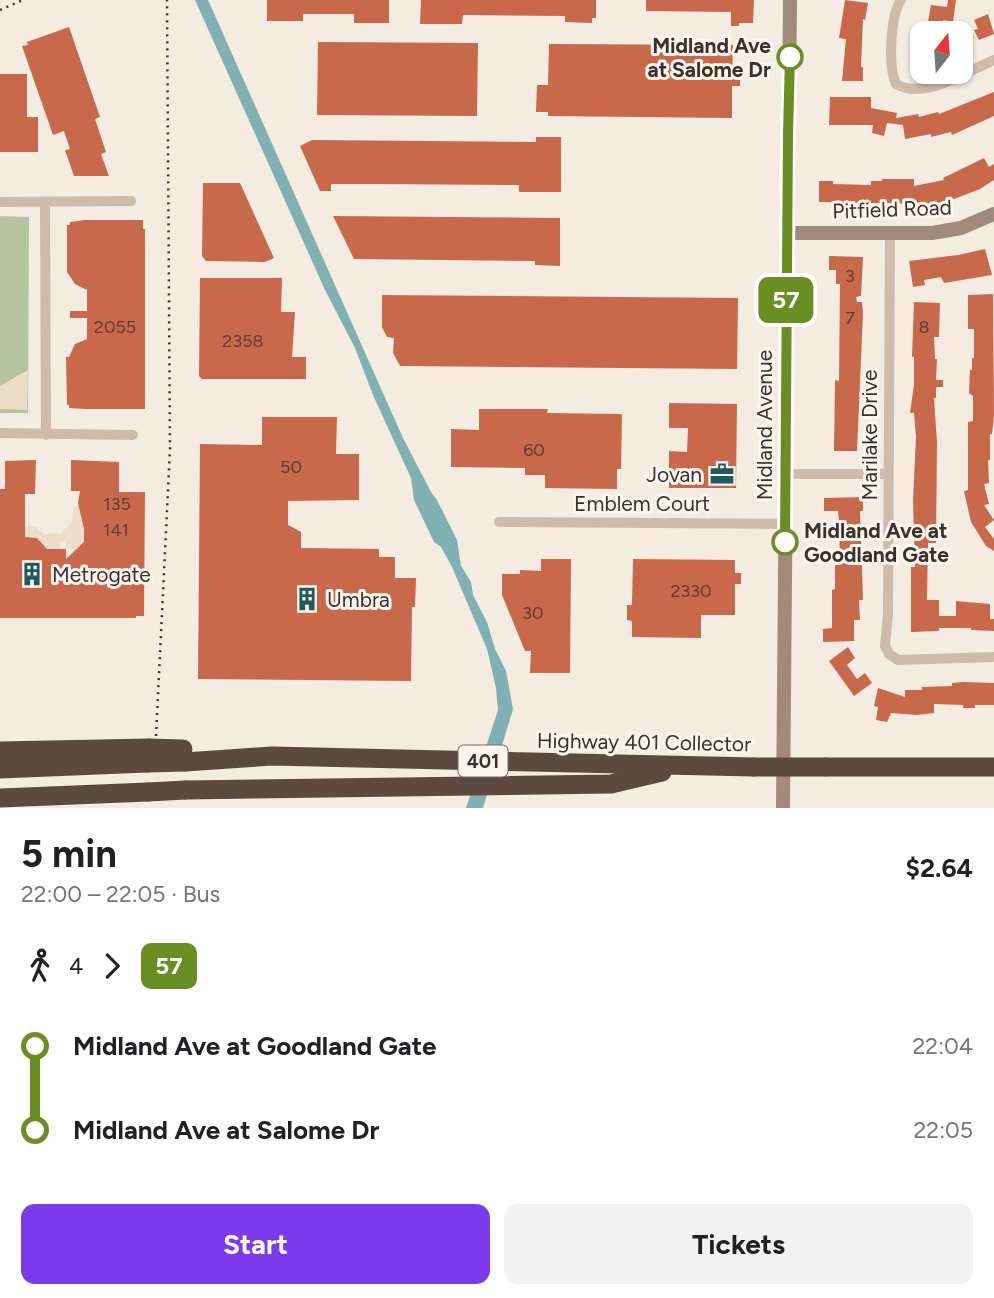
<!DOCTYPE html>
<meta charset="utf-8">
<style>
body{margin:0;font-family:Figtree,sans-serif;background:#f2f2f2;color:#202124;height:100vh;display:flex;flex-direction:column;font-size:26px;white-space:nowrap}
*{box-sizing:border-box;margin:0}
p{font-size:23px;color:#757577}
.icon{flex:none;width:38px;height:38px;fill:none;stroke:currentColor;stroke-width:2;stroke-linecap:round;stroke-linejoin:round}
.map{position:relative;height:808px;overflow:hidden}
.drawer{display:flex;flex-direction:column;background:#fff;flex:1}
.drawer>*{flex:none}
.badge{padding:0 14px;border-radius:10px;font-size:24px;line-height:46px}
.needle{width:46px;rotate:17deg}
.controls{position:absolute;left:910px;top:21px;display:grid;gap:14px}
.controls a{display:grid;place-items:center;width:63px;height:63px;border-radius:14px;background:#fff;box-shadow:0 2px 5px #0004;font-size:35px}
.map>.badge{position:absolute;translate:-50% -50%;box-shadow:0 0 0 4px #fff}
.legs{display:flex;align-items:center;gap:10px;height:77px;padding:0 21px;font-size:23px}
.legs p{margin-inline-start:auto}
.headline{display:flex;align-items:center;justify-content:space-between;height:119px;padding:0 21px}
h1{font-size:38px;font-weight:700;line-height:52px}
.cta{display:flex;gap:14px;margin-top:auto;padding:14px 21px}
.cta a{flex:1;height:80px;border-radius:14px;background:#7c3aed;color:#fff;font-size:28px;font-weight:700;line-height:80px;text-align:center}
.cta a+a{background:#f2f2f2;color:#202124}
ul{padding:0 21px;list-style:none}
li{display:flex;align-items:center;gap:24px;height:84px;font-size:26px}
li i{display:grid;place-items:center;width:10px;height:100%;margin:0 9px;background:currentColor}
li i::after{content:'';width:18px;height:18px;margin:-9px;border:5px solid;border-radius:50%;background:#fff}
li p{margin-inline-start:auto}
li:first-child i{background:linear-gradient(#0000 50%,currentColor 0)}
li:last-child i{background:linear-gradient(currentColor 50%,#0000 0)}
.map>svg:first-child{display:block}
.green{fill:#b8c4a0}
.plaza{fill:#ecdcc8}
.water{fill:#7fb0b2}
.building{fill:#c8694b}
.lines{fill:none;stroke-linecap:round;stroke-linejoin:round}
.street{stroke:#cdbbac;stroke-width:10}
.secondary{stroke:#a18a7d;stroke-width:14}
.highway{stroke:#5c4a42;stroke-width:19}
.rail{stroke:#3b302b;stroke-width:2.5;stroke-dasharray:2 5;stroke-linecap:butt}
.highway-bridge{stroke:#5c4a42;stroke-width:19}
.line-1-casing{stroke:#fff;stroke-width:16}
.line-1{stroke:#6b8e23;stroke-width:10}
.stop-1-dot{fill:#fff;stroke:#6b8e23;stroke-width:3.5}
.labels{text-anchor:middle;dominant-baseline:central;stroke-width:6;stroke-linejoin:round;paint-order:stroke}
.number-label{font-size:18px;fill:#5e3e33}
.shield{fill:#fbf5ee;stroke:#756b66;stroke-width:2}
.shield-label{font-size:19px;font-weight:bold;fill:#3b302b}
.stop-label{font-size:21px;font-weight:bold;fill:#3b302b;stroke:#fbf5ee;text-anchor:end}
.street-label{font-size:21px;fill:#3b302b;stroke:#fbf5ee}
.poi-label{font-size:21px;fill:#3b302b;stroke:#fbf5ee;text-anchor:start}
</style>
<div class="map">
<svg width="994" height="808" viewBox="0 0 994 808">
<rect width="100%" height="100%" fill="#f4ebe1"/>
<!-- green -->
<path class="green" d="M0 216 29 217 28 413H0Z"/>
<!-- plaza -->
<path class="plaza" d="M28 370 27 410 0 409V386Z
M81 505 79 508 84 529V542L76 555H74L73 549H66L65 542H61L59 549 49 555 39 539 32 537 25 539V526H34L45 534 61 533 72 522 74 507Z"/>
<!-- water -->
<path class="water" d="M195 0H208L403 438 431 492 437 500 457 540 461 566 471 582 473 595 487 622 495 649 506 671 513 709 483 808H466L498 710 496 688 487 649 452 567 441 547 434 542 414 500 411 478 373 395 355 348 325 290Z"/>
<!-- building -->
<path class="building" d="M267 0H389V23H354V14H303V21H267Z
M421 0H596V18H592V23L565 22V16L463 15 462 24H420Z
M646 0H754L753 23H739V26H731V12L646 11Z
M845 0 868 3 865 20 863 19 861 67H863V81H842L846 39 839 38Z
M948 0H956L953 22 943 20 944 33H926L931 5 947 7Z
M988 14 994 34 979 40 974 30 978 29 974 20Z
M69 27 100 117 95 119 106 152 101 154 109 176H74L65 150 70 149 64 131 53 135 22 46 28 45 27 42Z
M318 42 478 43 477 116 317 115Z
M549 44 733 45 732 78H740V86H732V118L548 116V112H536L537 85H548Z
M0 74H27V117H38V152H0Z
M994 92V116L952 135 951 132 931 137V134L905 139 903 125 887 123 884 136 872 133 873 125H829L830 97H871V108L897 113 896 118 918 114 919 117 938 112 939 114Z
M536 137H561V192H519V185L374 184H331V191H320L300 146 312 140 536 142Z
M984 158 989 167 994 164V180L980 189 946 202 927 204 819 202V181H833V184L871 185V181H882V179H914V186L944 180 943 178Z
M203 183H240L274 258 265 262 206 261 202 256Z
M333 216 560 218V266L535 265V261L354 259Z
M85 220H143V229H145V409H85L69 408V405H67L66 357H69L75 344 87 339V318H70V311H87V290L75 284 67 272V225H70V222Z
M985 249 992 275 944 283 941 277 924 280 925 285 913 287 909 261 958 255Z
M829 256 863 257 861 296 856 297 857 302H862L863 313 857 451H834L835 380 839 381 840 284H836V270H829Z
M200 278H282L281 312H295L292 357H306V379H202L199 376Z
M993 294 994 416 992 434H990V460H988L989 483 984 484 989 504 984 505 994 520 985 527 994 539V551L986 546 971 522 964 491 968 490V422L973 421V396L969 393 970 370H972V358H974V329H968V295Z
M382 295 738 298 737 369 400 366 393 353 394 338 387 337 382 327Z
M914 302 940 303 939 337H934L935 359H937L936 380H943V387H936V398H934L937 443 936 543H928L927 600H939V616H956V601L990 604V619H994V631L971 630V628H939V631L911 632V567H915L913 500 916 437 914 413H910L914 385V357H912Z
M669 403 737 404 736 488H669V451L687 452 688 428H669Z
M479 409H548L547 413 622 414 621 469H617V489L545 488V475H525V468L451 467V429L479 430Z
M262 417H337L336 454H359V500L288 501V525L301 532V548L379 549V557H395V578H416L415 607H412L411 681 198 679 200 444 262 445Z
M36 460 35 494H25V537L37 538 47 549H66V559L84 542V529L78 503 80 491H71V460L119 462V492H145L144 616H136V618H0V489H5V461Z
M863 497V511H860L863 600H859L860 620H854V641L823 642V629L832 628V590L835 589V565H839L840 530 838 511H824V498Z
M541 559H571L570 673H530L531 651H525L502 595V574H520V570L541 571Z
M633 559 735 560V573H741V584H735V615H701V638L632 637V621L627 620V605H632Z
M848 647 855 658 847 665 857 679 865 673 872 683 854 696 829 661Z
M963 682 994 683V705H975V708H963V705L934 704V713L917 715 891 713 887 722 876 720 878 707 874 706 878 688 905 697V690H922V687L952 686V683Z"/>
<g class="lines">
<!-- street -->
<path class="street" d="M901 0C890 16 888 67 896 84 925 101 967 71 994 60
M0 202 131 201
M45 202 46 435
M890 233 888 613 885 646 889 654 898 660 994 657
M0 433 133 435
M785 474H888
M499 522 785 524"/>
<!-- secondary -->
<path class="secondary" d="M788 233H932L961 228 994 214
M783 808 790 0"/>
<!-- highway -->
<path class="highway" d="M0 751 149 748
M185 762 272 756 754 767
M826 767H994
M0 769 147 763
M185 790 611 784 662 772
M0 798 148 792"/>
<!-- rail -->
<path class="rail" d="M0 10 23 0
M155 757 170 449 167 0"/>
<!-- highway-bridge -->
<path class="highway-bridge" d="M149 748 183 749
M147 763 185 762
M754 767H826
M148 792 185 790"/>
</g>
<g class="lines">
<!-- line-1 casing -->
<g class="line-1-casing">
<path id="line-1" d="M785 542 788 133 790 57"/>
</g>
<!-- line-1 -->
<use href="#line-1" class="line-1"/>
</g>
<!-- icons -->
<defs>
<g id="office-bare" transform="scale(1.89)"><path d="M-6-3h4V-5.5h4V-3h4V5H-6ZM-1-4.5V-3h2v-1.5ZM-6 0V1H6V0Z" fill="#1f5a5e" stroke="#fbf5ee" stroke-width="2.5" paint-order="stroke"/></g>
<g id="building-bare" transform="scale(1.89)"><path d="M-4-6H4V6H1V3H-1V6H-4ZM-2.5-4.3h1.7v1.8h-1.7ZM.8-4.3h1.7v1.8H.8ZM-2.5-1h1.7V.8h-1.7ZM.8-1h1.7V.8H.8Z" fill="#1f5a5e" stroke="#fbf5ee" stroke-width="2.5" paint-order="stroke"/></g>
</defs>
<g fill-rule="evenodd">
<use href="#office-bare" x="722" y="474"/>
<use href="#building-bare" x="32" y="574"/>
<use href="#building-bare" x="307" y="599"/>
</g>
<!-- markers -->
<g class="stop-1-dot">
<circle cx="790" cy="57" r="12"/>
<circle cx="785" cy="542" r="12"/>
</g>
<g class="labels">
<!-- number labels -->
<g class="number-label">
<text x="850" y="276">3</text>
<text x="850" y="318">7</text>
<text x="115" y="327">2055</text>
<text x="924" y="327">8</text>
<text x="243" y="341">2358</text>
<text x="534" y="450">60</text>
<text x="291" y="467">50</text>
<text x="117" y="504">135</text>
<text x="116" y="530">141</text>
<text x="691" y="591">2330</text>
<text x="533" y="613">30</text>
</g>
<!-- shield labels -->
<rect class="shield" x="458.5" y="745.5" width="49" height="31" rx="5"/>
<g class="shield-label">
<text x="483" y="761">401</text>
</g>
<!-- stop labels -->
<g class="stop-label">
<text x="771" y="45">Midland Ave<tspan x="771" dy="24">at Salome Dr</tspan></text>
<text x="804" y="530" text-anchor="start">Midland Ave at<tspan x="804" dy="24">Goodland Gate</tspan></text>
</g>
<!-- street labels -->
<g class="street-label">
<text transform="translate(892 209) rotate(-2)">Pitfield Road</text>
<text transform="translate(764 425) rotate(-90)">Midland Avenue</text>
<text transform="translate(869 435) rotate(-90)">Marilake Drive</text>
<text x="642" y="503">Emblem Court</text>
<text transform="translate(644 742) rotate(1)">Highway 401 Collector</text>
</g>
<!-- poi labels -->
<g class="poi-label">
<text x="702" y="474" text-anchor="end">Jovan</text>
<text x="52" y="574">Metrogate</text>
<text x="327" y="599">Umbra</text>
</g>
</g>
</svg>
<div class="controls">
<a><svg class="needle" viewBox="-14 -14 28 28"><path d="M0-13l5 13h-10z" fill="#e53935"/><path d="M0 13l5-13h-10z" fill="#757577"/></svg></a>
</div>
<b class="badge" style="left:786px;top:300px;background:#6b8e23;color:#fff">57</b>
</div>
<section class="drawer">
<div class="headline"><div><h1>5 min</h1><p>22:00 – 22:05 · Bus</p></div><b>$2.64</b></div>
<div class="legs"><svg class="icon" aria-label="walk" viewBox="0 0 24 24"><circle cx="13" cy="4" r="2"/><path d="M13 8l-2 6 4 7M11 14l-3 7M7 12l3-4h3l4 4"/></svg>4<svg class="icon" aria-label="forward" viewBox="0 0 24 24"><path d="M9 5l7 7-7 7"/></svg><b class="badge" style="background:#6b8e23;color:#fff">57</b></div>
<ul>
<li><i style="color:#6b8e23"></i><b>Midland Ave at Goodland Gate</b><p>22:04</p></li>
<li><i style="color:#6b8e23"></i><b>Midland Ave at Salome Dr</b><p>22:05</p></li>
</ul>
<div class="cta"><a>Start</a><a>Tickets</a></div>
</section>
